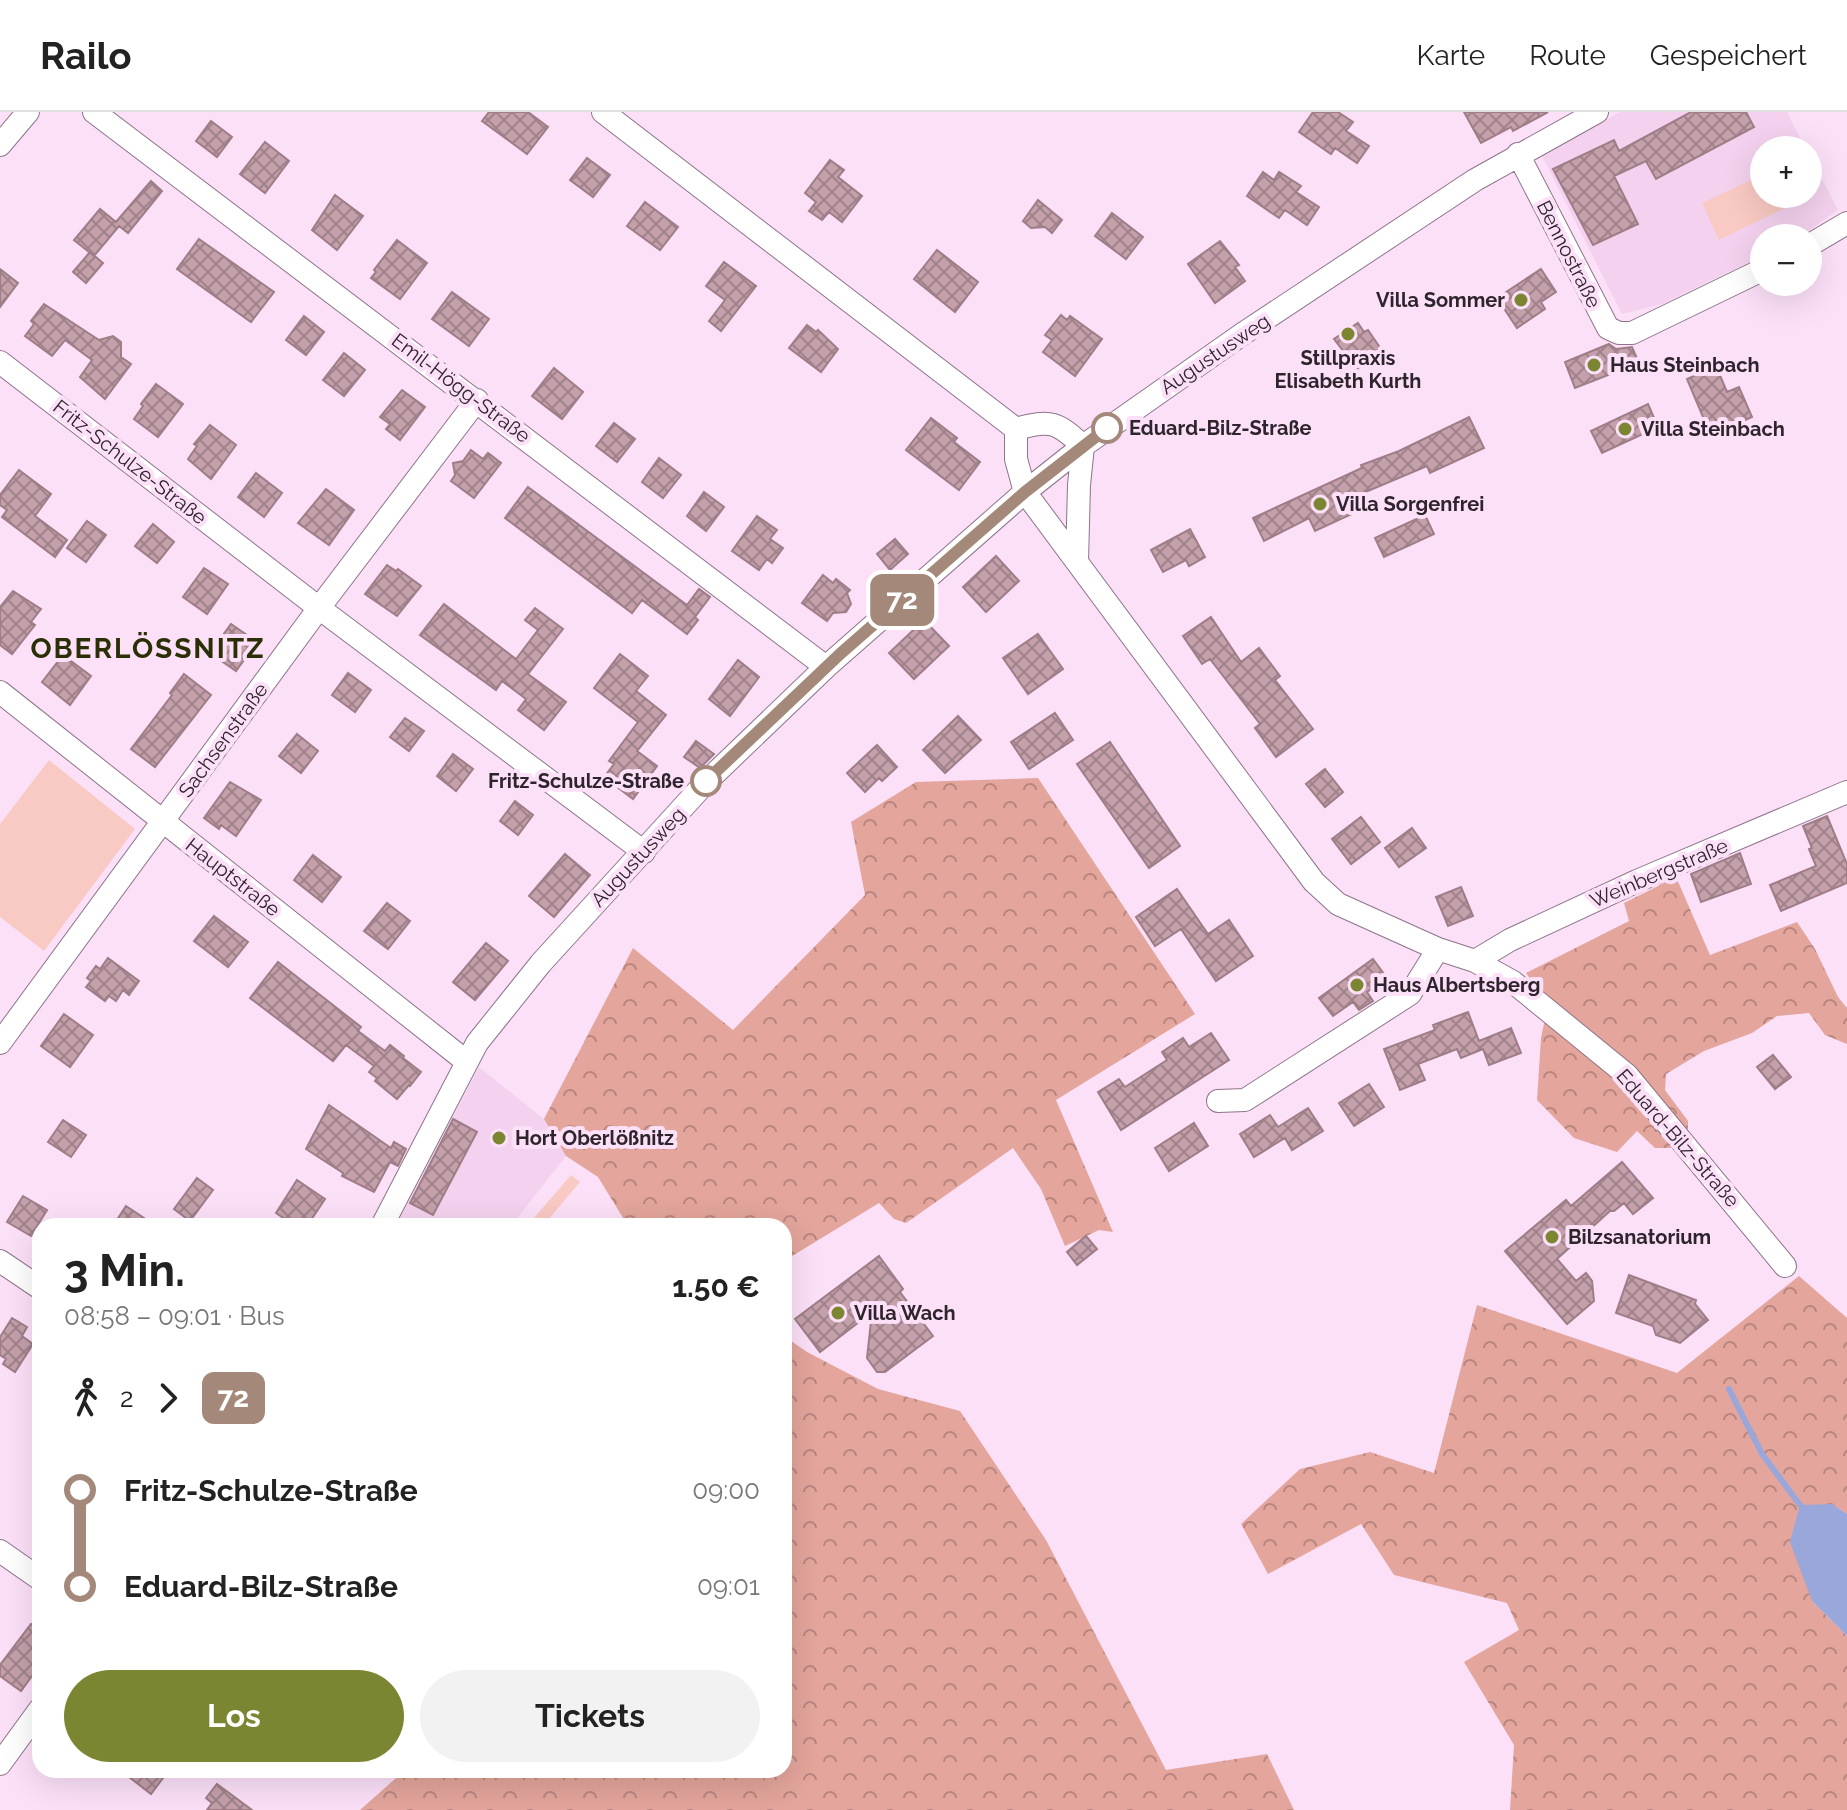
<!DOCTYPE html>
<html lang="de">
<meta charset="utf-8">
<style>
body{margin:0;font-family:Raleway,sans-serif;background:#f2f2f2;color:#222;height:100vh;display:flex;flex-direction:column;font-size:30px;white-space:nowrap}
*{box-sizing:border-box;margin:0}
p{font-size:26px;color:#767676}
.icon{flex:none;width:44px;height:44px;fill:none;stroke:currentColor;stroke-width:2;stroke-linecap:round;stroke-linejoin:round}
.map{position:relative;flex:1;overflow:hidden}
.drawer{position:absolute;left:32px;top:1106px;width:760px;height:560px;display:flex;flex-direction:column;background:#fff;border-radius:24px;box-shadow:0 8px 32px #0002}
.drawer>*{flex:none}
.badge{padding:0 16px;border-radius:12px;font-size:28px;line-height:52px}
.buttons{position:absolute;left:1750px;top:24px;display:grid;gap:16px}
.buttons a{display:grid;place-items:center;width:72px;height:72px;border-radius:50%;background:#fff;box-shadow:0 8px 32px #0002;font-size:40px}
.map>.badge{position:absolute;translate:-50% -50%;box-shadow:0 0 0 4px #fff}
.legs{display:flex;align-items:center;gap:12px;height:88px;padding:0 32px;font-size:26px}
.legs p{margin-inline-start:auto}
.overview{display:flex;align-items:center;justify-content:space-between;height:136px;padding:0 32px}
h1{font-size:44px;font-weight:700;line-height:60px}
.action{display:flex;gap:16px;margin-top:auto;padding:16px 32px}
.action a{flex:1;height:92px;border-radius:48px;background:#7c8532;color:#fff;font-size:32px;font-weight:700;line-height:92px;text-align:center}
.action a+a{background:#f2f2f2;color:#222}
ul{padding:0 32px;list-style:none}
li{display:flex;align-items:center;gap:28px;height:96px;font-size:30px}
li i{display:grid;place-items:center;width:12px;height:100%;margin:0 10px;background:currentColor}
li i::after{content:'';width:20px;height:20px;margin:-10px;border:6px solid;border-radius:50%;background:#fff}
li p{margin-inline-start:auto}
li:first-child i{background:linear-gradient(#0000 50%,currentColor 0)}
li:last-child i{background:linear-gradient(currentColor 50%,#0000 0)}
header{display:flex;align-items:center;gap:48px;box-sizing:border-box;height:112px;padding:0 40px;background:#fff;border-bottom:2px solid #e0e0e0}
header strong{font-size:38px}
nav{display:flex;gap:44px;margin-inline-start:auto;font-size:28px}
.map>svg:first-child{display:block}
.built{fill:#f4d2ef}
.forest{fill:url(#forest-crowns)}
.park{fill:#f9cac3}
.water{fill:#9aa7da}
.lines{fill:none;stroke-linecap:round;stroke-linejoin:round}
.stream{stroke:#9aa7da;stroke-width:6}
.building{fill:url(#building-cross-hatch);stroke:#9f7d87;stroke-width:2}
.minor-casing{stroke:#8d748a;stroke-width:24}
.minor{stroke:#fff;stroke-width:22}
.line-1-casing{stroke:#fff;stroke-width:18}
.line-1{stroke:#a4897a;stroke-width:12}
.poi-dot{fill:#7c8532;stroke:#fce0f8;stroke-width:3}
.stop-1-dot{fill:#fff;stroke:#a4897a;stroke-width:4}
.labels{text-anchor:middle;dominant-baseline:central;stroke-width:8;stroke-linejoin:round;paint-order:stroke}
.street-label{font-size:20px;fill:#2e242c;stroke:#fce0f8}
.poi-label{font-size:20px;font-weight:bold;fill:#2e242c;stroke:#fce0f8;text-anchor:start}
.stop-label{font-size:20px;font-weight:bold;fill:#2e242c;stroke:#fce0f8;text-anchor:start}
.district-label{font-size:28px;font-weight:bold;letter-spacing:2px;fill:#2a2f05;stroke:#fce0f8}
</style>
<header>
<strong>Railo</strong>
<nav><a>Karte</a><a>Route</a><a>Gespeichert</a></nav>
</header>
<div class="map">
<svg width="1847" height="1698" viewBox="0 0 1847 1698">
<defs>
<pattern id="forest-crowns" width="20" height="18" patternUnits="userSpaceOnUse" patternTransform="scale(2)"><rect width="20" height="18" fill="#e3a59c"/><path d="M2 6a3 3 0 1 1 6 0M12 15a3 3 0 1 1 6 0" fill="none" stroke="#b8867f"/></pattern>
<pattern id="building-cross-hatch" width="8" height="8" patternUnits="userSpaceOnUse" patternTransform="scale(2)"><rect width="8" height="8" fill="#c4a0aa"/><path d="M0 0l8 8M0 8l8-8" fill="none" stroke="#a0828b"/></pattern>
</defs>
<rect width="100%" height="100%" fill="#fce0f8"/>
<!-- built -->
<path class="built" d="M1620 0H1787L1806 38H1764V82H1808V41L1838 98 1798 126H1764V143L1662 192 1622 202 1541 42Z
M479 955 544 1007 566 1044 511 1114H396Z"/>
<!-- forest -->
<path class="forest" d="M1038 666 1195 902 1056 988 1113 1120 1099 1118 1065 1134 1041 1077 1013 1036 906 1111 894 1107 879 1091 784 1149V1114H628L598 1065 566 1044 544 1007 633 836 733 918 865 783 851 710 916 670Z
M1676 765 1710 843 1797 810 1815 837 1838 885 1847 896V932L1825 923 1809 901 1777 904 1752 921 1704 939 1666 962 1665 978 1688 1009V1021L1670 1036H1655L1637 1019 1617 1040 1574 1026 1537 988 1541 926 1548 892 1526 861 1629 809 1624 791Z
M1799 1164 1847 1206V1402L1832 1392 1812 1489 1847 1524V1698H1510L1514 1633 1464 1550 1519 1518 1507 1491 1394 1463 1361 1412 1268 1462 1241 1412 1300 1357 1370 1340 1434 1361 1477 1193 1677 1261Z
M784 1224 807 1240 878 1277 960 1299 1046 1428 1166 1658 1267 1642 1294 1698H360L405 1658H784Z"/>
<!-- park -->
<path class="park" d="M1764 62V82H1779L1781 85 1788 82H1806L1808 85 1719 128 1702 91Z
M49 648 135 717 44 839 0 805V712Z
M571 1063 580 1070 543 1114H527Z"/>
<!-- water -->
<path class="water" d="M1832 1392 1847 1402V1524L1812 1489 1790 1430 1800 1393Z"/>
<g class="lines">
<!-- stream -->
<path class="stream" d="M1729 1277 1762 1342 1800 1393"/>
</g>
<!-- building -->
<path class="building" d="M489 0H528L548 15 527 42 482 9Z
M1313 0H1338L1353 10 1346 19 1369 34 1357 51 1335 36 1331 42 1299 20Z
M1464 0H1548L1513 19 1511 15 1481 31Z
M1691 0H1746L1754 15 1656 67 1646 49 1614 64 1638 112 1593 133 1553 57 1614 28 1619 39Z
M211 9 232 25 217 45 196 29Z
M265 30 289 49 265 81 240 62Z
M587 46 610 63 593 85 570 68Z
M830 48 844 58 838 65 862 84 842 110 829 100 822 108 809 99 816 90 805 81Z
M1263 60 1274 68 1279 60 1301 74 1296 80 1319 95 1307 113 1285 98 1279 106 1247 84Z
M151 69 162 79 128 121 119 114 94 144 74 128 100 97 116 110Z
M335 83 363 104 337 138 312 118Z
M1038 88 1062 108 1052 121 1045 115 1031 116 1023 109Z
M645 90 678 115 660 138 627 114Z
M1112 101 1143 125 1126 147 1095 124Z
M199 127 274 180 251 210 177 157Z
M397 128 427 151 400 187 371 166 376 160 374 158Z
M1220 129 1239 153 1235 155 1245 169 1215 191 1188 152Z
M937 138 978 170 955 200 914 167Z
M90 140 103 151 86 171 73 160Z
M724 150 756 174 721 219 709 209 725 188 706 174Z
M0 157 18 171 0 195Z
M1541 157 1556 180 1541 190 1545 197 1517 216 1497 186Z
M452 180 489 207 469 234 432 207Z
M44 192 99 228 113 224 121 230V245L131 252 105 287 80 265 92 248 65 228 52 244 25 224 34 212 31 209Z
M1061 203 1067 208 1070 204 1102 227 1075 264 1043 240 1052 228 1045 223Z
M304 204 324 220 306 243 286 228Z
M1358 211 1364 220 1368 218 1383 240 1357 257 1334 227Z
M807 213 816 220 818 218 838 237 821 260 789 236Z
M1609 232 1616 237 1632 235 1639 251 1575 276 1565 250Z
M344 241 365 258 344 284 323 268Z
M1716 254 1727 280 1739 275 1752 305 1711 324 1687 267Z
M554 256 583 280 562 307 532 284Z
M156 272 183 292 158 325 134 307 143 294 141 292Z
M402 278 425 295 400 328 386 317 390 312 380 305Z
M1648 292 1658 315 1602 341 1591 319Z
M1469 305 1484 336 1430 361 1427 354 1363 381 1369 394 1315 419 1309 406 1264 429 1253 406 1362 356 1361 353 1399 339Z
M931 306 957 326 954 330 980 350 959 378 906 338Z
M614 311 635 327 617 350 596 334Z
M210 313 236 333 211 367 188 347 197 334 194 332Z
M471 338 483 347 488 341 501 351 474 386 451 369 455 363 453 351 463 349Z
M659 346 681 363 663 386 642 370Z
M19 358 51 382 35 404 67 428 55 445 2 405 7 398 0 393V383Z
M256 361 282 381 264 405 238 385Z
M528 375 687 493 699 477 710 485 695 505 698 508 687 522 642 488 632 501 505 406Z
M326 377 354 398 329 433 298 411Z
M704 380 724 395 706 419 687 404Z
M1425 403 1434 422 1384 445 1375 426Z
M757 404 777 418 770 427 783 436 772 451 767 447 759 458 732 439Z
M87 409 106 423 86 450 67 436Z
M153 412 174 430 157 451 135 434Z
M1190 417 1205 445 1189 454 1186 448 1163 460 1151 438Z
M895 427 908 442 890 458 877 442Z
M996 444 1019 469 986 500 963 475Z
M387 453 396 459 398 457 421 474 397 504 365 482Z
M204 456 228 472 207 502 183 485Z
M823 463 833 471 836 467 850 478 847 481 851 492 846 500 833 501 827 509 802 491Z
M13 479 41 497 31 510 35 513 12 542 0 533V495Z
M444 492 516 547 538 518 525 508 535 496 563 517 528 562 566 590 544 618 518 598 526 587 502 569 496 578 420 523Z
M1211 505 1241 550 1259 536 1280 564 1275 568 1313 617 1276 645 1255 616 1260 612 1210 547 1202 552 1183 524Z
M924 508 949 534 914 567 889 541Z
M231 512 257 530 236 559 210 541Z
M1038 522 1063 557 1028 582 1003 546Z
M620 542 648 564 636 579 666 603 637 639 657 654 633 687 604 665 614 652 609 649 638 610 594 576Z
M63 543 91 564 70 593 42 570Z
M738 548 759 565 730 604 709 587Z
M348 561 371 578 355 600 332 583Z
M184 562 211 583 155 655 131 637 172 583 170 581Z
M1055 601 1073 628 1029 657 1011 630Z
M958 604 981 628 945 661 923 638Z
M405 606 424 619 409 639 390 625Z
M297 622 318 639 301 661 279 644Z
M696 629 714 642 700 656 684 645Z
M1110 630 1180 734 1149 756 1077 652Z
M877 633 897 655 882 669 879 666 865 680 847 661Z
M453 642 473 657 456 679 437 664Z
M1325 657 1343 680 1325 695 1306 672Z
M230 670 261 688 236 724 221 713 219 717 204 706Z
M515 689 533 703 518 723 500 709Z
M1827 704 1847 752V771L1781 799 1770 773 1816 754 1809 737 1812 736 1803 714Z
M1361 705 1380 730 1351 752 1332 727Z
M1412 716 1426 736 1399 755 1385 736Z
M1740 741 1751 772 1701 790 1691 762Z
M565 742 590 763 554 805 529 784Z
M313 743 341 765 322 790 294 768Z
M1461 775 1473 804 1448 814 1436 785Z
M1177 777 1208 822 1229 808 1253 844 1216 869 1181 817 1155 834 1136 805Z
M387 791 410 809 388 837 364 819Z
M214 804 248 830 228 855 194 829Z
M486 831 508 849 475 888 453 870Z
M108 846 139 869 129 883 123 878 116 889 109 884 105 889 86 875 91 869 87 866 96 854 100 857Z
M1373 847 1387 866 1367 880 1373 889 1359 898 1353 890 1333 904 1319 886Z
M278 850 361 915 358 919 385 939 390 933 404 944 403 946 421 960 410 974 409 973 397 987 375 969 377 966 369 960 374 954 346 933 333 949 250 886Z
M1468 900 1479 929 1511 916 1521 941 1489 953 1483 937 1461 946 1457 937 1418 952 1425 968 1400 978 1384 937 1435 918 1433 913Z
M64 902 93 923 70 955 41 934Z
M1211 921 1229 948 1121 1018 1098 980 1119 967 1125 975 1167 948 1162 940 1183 926 1189 935Z
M1773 943 1791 965 1775 977 1757 955Z
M1369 972 1384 995 1354 1014 1339 991Z
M329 993 391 1036 394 1030 406 1037 398 1054 390 1050 374 1080 342 1064 343 1061 306 1037Z
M1308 996 1323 1019 1292 1038 1285 1026 1254 1045 1240 1022 1270 1003 1278 1015Z
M453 1007 477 1020 433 1103 410 1091Z
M63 1008 86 1023 71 1045 48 1030Z
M1194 1011 1208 1034 1169 1059 1155 1036Z
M1622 1050 1653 1086 1633 1102 1624 1091 1614 1099H1610L1557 1147 1576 1169 1586 1161 1592 1169 1594 1189 1567 1212 1505 1139 1566 1088 1571 1094Z
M197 1066 213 1078 190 1109 174 1097Z
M297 1068 325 1087 307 1114H295L276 1101Z
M23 1084 47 1098 31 1124 7 1110Z
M126 1094 156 1114H113Z
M1086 1124 1097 1137 1077 1153 1067 1140Z
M879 1144 903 1177 900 1180 933 1224 885 1260H877L867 1246 872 1200 820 1240 795 1207Z
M1629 1163 1696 1188 1695 1192 1708 1208 1680 1231 1656 1223 1653 1214 1616 1201Z
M12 1206 27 1215 22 1224 33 1232 15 1260 3 1252 6 1247 0 1243V1225Z
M31 1512 40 1519V1553L21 1579 0 1564V1553Z
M120 1658H169L151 1682Z
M217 1672 252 1698H207L212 1691 206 1686Z"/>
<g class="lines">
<!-- minor casing -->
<g class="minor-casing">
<path id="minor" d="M94 0 826 555
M603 0 1016 317
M0 33 28 0
M1518 42 1608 216 1619 221H1632L1764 157
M1808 134 1847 111
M0 250 319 496 644 740
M1016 317V347L1025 380 1314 770 1338 792 1438 837 1475 849 1513 870 1627 963 1785 1154
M1016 317C1051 307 1057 310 1083 334
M1077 450 1079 373 1083 334
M0 580 467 950
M1475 849 1510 828 1637 769 1847 680
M0 931 319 496 477 288
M1218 989 1245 988 1410 882 1438 837
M382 1114 477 931 541 851 706 670 826 555 1025 380 1083 334 1241 223 1475 68 1597 0
M0 1149 40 1176
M0 1439 40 1467
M0 1652 40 1597"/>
</g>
<!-- minor -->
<use href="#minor" class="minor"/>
</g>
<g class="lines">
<!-- line-1 casing -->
<g class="line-1-casing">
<path id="line-1" d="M706 669 840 542 1025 380 1107 316"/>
</g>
<!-- line-1 -->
<use href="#line-1" class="line-1"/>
</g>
<!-- markers -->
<g class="poi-dot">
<circle cx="1521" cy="188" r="8"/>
<circle cx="1348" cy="222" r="8"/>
<circle cx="1594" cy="253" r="8"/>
<circle cx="1625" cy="317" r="8"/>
<circle cx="1320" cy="392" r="8"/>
<circle cx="1357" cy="873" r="8"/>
<circle cx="499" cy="1026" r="8"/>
<circle cx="1552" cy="1125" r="8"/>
<circle cx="838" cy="1201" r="8"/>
</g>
<g class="stop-1-dot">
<circle cx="1107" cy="316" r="14"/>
<circle cx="706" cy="669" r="14"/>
</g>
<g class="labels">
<!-- street labels -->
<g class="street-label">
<text transform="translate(1569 142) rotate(63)">Bennostraße</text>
<text transform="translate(1215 242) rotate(-34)">Augustusweg</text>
<text transform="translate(461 276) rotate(37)">Emil-Högg-Straße</text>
<text transform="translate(130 350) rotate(38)">Fritz-Schulze-Straße</text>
<text transform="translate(223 628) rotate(-54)">Sachsenstraße</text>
<text transform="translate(638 745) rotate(-47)">Augustusweg</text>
<text transform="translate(1659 761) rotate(-23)">Weinbergstraße</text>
<text transform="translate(233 765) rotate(38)">Hauptstraße</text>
<text transform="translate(1678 1026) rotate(49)">Eduard-Bilz-Straße</text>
</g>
<!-- poi labels -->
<g class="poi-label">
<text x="1505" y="188" text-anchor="end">Villa Sommer</text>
<text x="1348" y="246" text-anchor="middle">Stillpraxis<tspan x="1348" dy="23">Elisabeth Kurth</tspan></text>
<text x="1610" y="253">Haus Steinbach</text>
<text x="1641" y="317">Villa Steinbach</text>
<text x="1336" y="392">Villa Sorgenfrei</text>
<text x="1373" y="873">Haus Albertsberg</text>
<text x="515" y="1026">Hort Oberlößnitz</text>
<text x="1568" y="1125">Bilzsanatorium</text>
<text x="854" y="1201">Villa Wach</text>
</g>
<!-- stop labels -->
<g class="stop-label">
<text x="1129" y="316">Eduard-Bilz-Straße</text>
<text x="684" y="669" text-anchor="end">Fritz-Schulze-Straße</text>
</g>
<!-- district labels -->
<g class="district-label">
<text x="148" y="536">OBERLÖSSNITZ</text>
</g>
</g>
</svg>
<div class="buttons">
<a>+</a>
<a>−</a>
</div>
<b class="badge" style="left:902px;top:488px;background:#a4897a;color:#fff">72</b>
<section class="drawer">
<div class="overview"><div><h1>3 Min.</h1><p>08:58 – 09:01 · Bus</p></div><b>1.50 €</b></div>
<div class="legs"><svg class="icon" aria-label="walk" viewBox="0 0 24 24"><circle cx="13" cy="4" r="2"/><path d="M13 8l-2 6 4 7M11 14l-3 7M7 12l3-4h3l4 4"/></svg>2<svg class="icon" aria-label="forward" viewBox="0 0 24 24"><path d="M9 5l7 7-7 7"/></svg><b class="badge" style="background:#a4897a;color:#fff">72</b></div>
<ul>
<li><i style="color:#a4897a"></i><b>Fritz-Schulze-Straße</b><p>09:00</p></li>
<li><i style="color:#a4897a"></i><b>Eduard-Bilz-Straße</b><p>09:01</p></li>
</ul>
<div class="action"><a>Los</a><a>Tickets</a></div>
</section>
</div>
